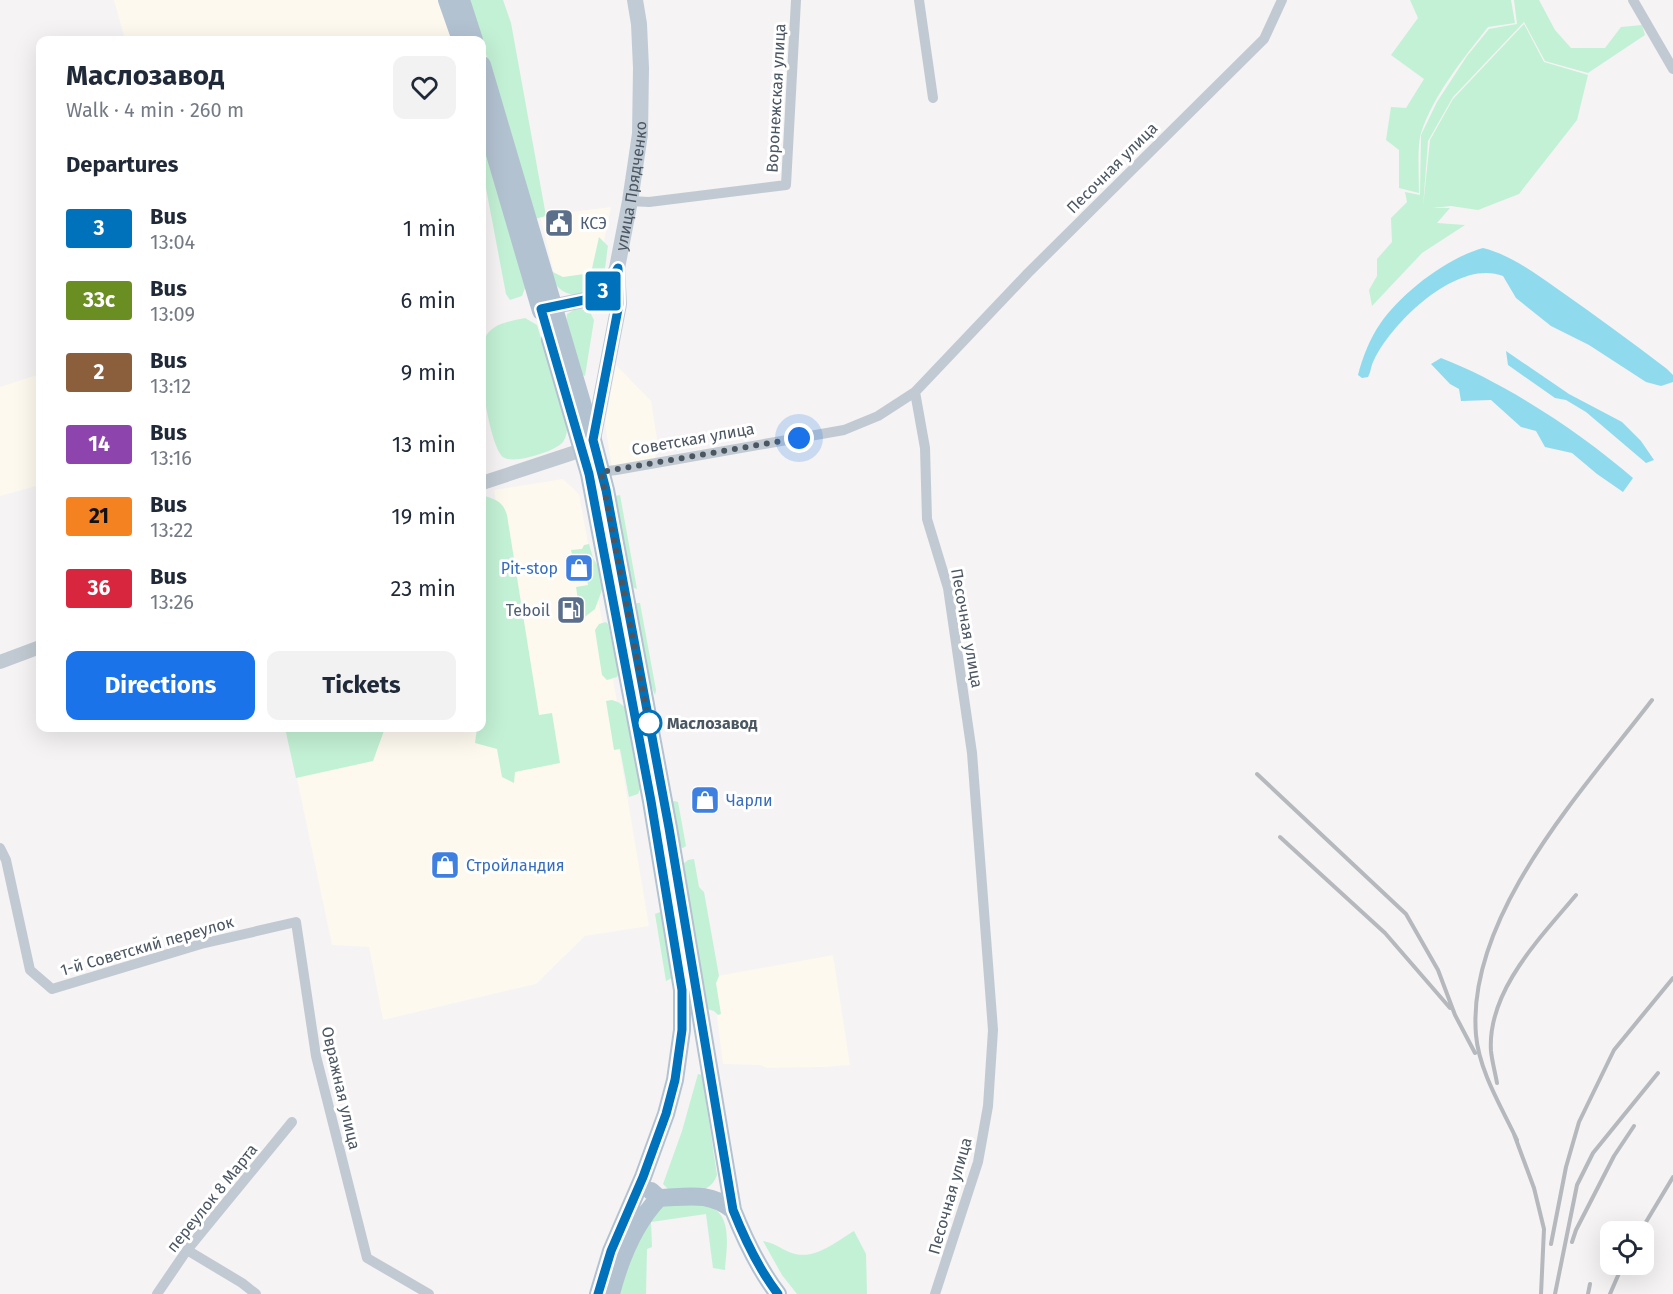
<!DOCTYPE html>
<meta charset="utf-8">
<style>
body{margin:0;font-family:"Fira Sans",sans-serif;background:#f2f2f3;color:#1f2937;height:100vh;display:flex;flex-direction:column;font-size:22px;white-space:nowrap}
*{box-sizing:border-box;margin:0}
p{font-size:20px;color:#747a83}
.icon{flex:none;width:33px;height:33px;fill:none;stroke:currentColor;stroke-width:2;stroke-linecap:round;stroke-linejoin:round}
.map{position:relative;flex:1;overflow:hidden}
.side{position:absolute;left:36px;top:36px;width:450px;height:696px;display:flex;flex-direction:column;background:#fff;border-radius:12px;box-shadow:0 6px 24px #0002}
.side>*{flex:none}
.badge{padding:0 12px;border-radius:4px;font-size:21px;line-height:39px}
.controls{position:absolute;left:1600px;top:1221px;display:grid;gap:12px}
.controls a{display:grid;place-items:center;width:54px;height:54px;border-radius:12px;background:#fff;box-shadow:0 6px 24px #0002;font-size:30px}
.you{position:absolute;width:30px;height:30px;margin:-15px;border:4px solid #fff;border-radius:50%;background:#1a73e8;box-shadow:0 0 0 9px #1a73e833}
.map>.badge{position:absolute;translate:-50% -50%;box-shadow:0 0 0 3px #fff}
h2{padding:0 30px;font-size:22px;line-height:54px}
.round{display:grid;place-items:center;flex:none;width:63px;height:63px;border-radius:12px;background:#f2f2f3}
.head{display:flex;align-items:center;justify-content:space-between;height:102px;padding:0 30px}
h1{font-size:28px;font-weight:700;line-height:45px}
.action{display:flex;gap:12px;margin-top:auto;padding:12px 30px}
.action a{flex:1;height:69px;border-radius:12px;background:#1a73e8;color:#fff;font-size:24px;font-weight:700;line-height:69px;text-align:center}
.action a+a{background:#f2f2f3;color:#1f2937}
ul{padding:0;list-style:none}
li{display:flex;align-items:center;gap:18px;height:72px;padding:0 30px}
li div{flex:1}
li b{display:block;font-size:22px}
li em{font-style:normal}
li .badge{min-width:66px;font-weight:700;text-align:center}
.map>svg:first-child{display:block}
.commercial{fill:#fdf9ef}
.green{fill:#c3f1d5}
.water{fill:#90daee}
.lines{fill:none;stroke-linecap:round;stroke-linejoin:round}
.minor{stroke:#c1cad2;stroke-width:10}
.tertiary{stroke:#c1cad2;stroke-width:14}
.secondary{stroke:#c1cbd6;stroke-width:16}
.primary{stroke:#b3c2d1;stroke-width:18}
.rail{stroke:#b5b8bd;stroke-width:4}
.line-casing{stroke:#fff;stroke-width:14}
.line{stroke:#0072bc;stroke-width:9}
.walk{stroke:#4a5661;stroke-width:6;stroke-dasharray:0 10.8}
.stop-dot{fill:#fff;stroke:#0072bc;stroke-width:3}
.labels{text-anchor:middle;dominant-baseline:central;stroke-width:6;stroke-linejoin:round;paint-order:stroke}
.street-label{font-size:16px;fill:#4a5661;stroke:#fff}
.service-label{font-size:16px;fill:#4e5e75;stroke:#fff;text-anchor:start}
.shop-label{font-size:16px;fill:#366cbe;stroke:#fff;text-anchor:start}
.stop-label{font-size:16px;font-weight:bold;fill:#4a5661;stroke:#fff;text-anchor:start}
</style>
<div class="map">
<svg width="1673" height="1294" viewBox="0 0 1673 1294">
<rect width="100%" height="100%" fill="#f5f3f3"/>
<!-- commercial -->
<path class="commercial" d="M114 0H438L453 40H125Z
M611 207 597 275 584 280 555 277 540 216Z
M616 365 651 401 658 445 655 458 612 468 605 424Z
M40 374V485L0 496V387Z
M563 479 579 494 623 735 618 742 649 926 585 936 536 984 383 1020 369 947 332 945 287 731 302 728 532 726 494 490Z
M833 955 850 1065 825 1067 767 1068 760 1065 723 1064 712 977Z"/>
<!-- green -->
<path class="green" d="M470 0H503L511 23 546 216 535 219Z
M1410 0H1511L1515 23 1488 27C1463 59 1434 94 1421 133 1417 146 1419 178 1419 193L1399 188V150L1386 140 1391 107 1406 108 1424 79 1391 55 1418 18Z
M1514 0H1539L1555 30 1571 48H1605L1621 27 1642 25 1645 35 1588 73 1545 61 1524 22 1453 97 1428 141 1423 207 1430 140 1453 99 1524 24 1544 62 1588 75 1577 120 1519 194 1478 210 1451 206 1432 208H1450L1437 223 1465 225 1422 253 1372 306 1369 290 1377 276V259L1392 242 1391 218 1407 202 1405 192 1420 195 1421 135 1437 102 1467 56 1489 29 1517 24Z
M482 132 524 277 525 288 522 296 510 300 506 294 482 167Z
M599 237 608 246C606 256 606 274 600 283 586 302 554 298 551 271L563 277 591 273Z
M581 309 590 312 594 320 585 376 581 374 566 324 567 314 574 310Z
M525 318 537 325 567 424C567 431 567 436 563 442 556 451 513 465 503 457 490 447 475 357 483 341 491 323 507 322 525 318Z
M620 495 637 589 632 587 615 496Z
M485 496C497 500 503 502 507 515L539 715 552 713 560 763 515 772 514 783 502 777 497 749 475 743 477 728H482V497Z
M589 544 593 558 599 568 603 587 595 609 581 620 576 587 588 585 583 554 572 555 571 550 582 549 584 545Z
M637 603H640L656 690 655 695 648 678 635 605Z
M606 622 608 624 619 673 617 677 607 680 602 675 595 630 599 624Z
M612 700 618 702 626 708 640 789 638 794 629 797 620 749 614 750 606 701Z
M285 728H385L373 761 296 778Z
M674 801 678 802 686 846 683 848 680 847 671 803Z
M694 859 699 887 704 892 719 976 716 983 721 1014 718 1015 714 1011 707 1009 683 864 688 860Z
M663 911 674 977 666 981 655 914Z
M698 1074 702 1075 717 1175C709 1197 688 1190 668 1189L663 1184 682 1131Z
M674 1205C684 1205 698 1203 708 1206 734 1214 726 1250 725 1270L713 1268 706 1214 651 1222 652 1247 647 1249 646 1294H620C628 1262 639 1231 661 1206Z
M854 1231 866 1254 867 1294H797L782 1275 763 1241C774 1243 780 1248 789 1252 813 1262 834 1243 854 1231Z"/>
<!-- water -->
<path class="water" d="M1483 248C1511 255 1536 274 1559 290 1596 316 1632 342 1667 369L1673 375V382L1661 386 1646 382 1589 345 1551 326 1516 298 1503 276C1458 258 1392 322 1374 360 1371 365 1371 372 1368 377L1362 378 1358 375C1362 359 1370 338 1380 324 1401 293 1447 258 1483 248Z
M1506 351 1569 394 1622 422 1641 441 1654 460 1646 463 1586 412 1566 400 1555 398 1508 365Z
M1441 358C1506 383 1581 433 1633 478L1623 492 1597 474 1572 453 1545 447 1536 431 1521 427 1491 400 1461 401 1459 389 1450 384 1431 364Z"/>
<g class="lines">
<!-- minor -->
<path class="minor" d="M919 0 933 98
M1633 0 1673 69
M630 201 649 202 786 185 796 0
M598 468 601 472 616 470 844 430 878 416 915 392
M0 848 6 860 30 970 52 989 201 944 296 922 316 1056 367 1258 429 1294
M187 1250 242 1283 256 1294
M157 1294 187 1250 292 1122
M935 1294 978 1162 988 1106 993 1030 972 753 948 588 927 519 925 448 915 392 1028 273 1264 39 1282 0"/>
<!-- tertiary -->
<path class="tertiary" d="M482 483 582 450
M0 662 40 647"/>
<!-- secondary -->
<g class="secondary">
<path d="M541 309 594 298 607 287 617 269"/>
<path id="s1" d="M590 443 593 440 619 304 617 268 630 201 640 134 641 68 639 24 635 0"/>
</g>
<!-- primary -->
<path class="primary" d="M447 0 461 40
M461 0 474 40
M482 65 593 440 606 490 669 828 733 1210C745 1240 758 1268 778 1294
M482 110 541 311
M550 340 589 474 651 801 682 990V1030L675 1080 666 1114 643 1177 611 1251 598 1294
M651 1191 659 1198C688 1197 708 1191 733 1210
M611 1294C620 1259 634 1224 659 1198"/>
<!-- rail -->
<path class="rail" d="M1257 774 1406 914 1438 970 1455 1015 1475 1053
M1280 837 1385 933 1450 1008
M1497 1083C1495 1072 1492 1061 1491 1051 1487 991 1541 937 1576 895
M1514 1134 1534 1188 1544 1229 1541 1294
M1517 1140C1502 1108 1479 1071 1476 1035 1466 915 1584 789 1652 700
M1640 1232 1673 1177
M1572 1242 1576 1230 1614 1156 1634 1126
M1551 1244 1566 1167 1579 1122 1614 1050 1673 978
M1555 1294 1577 1185 1593 1153 1658 1073
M1588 1294 1590 1284
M1610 1294 1623 1264"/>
</g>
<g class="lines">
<!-- line casing -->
<g class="line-casing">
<path id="line" d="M598 1294 611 1251 643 1177 666 1114 675 1080 682 1030V990L651 801 589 474 541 309 594 298 607 287 618 268 619 304 593 440 606 490 669 828 733 1210C745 1240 758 1268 778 1294"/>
</g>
<!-- line -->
<use href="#line" class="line"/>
<!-- walk -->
<path class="walk" d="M649 723 650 727 601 472 799 438"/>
</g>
<!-- icons -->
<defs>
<g id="civic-square" transform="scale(1.5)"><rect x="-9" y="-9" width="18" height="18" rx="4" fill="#5c6f8a" stroke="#fff"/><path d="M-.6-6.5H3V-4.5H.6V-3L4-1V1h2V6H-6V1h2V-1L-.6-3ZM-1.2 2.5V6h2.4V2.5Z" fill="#fff"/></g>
<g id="shop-square" transform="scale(1.5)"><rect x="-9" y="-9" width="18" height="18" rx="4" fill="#3f7fe0" stroke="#fff"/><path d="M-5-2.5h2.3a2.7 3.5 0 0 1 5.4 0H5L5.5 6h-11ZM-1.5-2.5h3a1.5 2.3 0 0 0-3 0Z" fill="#fff"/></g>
<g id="fuel-square" transform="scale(1.5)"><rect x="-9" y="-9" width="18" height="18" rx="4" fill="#5c6f8a" stroke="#fff"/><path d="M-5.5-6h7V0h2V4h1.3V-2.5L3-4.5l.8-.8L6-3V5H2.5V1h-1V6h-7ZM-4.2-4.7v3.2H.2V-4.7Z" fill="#fff"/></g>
</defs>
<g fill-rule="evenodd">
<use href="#civic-square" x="559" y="223"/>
<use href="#shop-square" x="579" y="568"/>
<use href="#fuel-square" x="571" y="610"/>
<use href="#shop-square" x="705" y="800"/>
<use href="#shop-square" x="445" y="865"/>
</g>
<!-- markers -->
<circle class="stop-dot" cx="649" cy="723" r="12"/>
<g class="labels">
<!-- street labels -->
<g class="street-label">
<text transform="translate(776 98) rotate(-87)">Воронежская улица</text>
<text transform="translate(1112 168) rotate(-45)">Песочная улица</text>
<text stroke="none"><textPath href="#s1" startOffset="262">улица Прядченко</textPath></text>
<text transform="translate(693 439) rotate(-10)">Советская улица</text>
<text transform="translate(967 628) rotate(80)">Песочная улица</text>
<text transform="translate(147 946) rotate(-16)">1-й Советский переулок</text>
<text transform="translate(341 1088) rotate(77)">Овражная улица</text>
<text transform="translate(950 1196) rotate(-74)">Песочная улица</text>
<text transform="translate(212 1198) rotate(-51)">переулок 8 Марта</text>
</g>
<!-- service labels -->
<g class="service-label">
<text x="580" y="223">КСЭ</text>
<text x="550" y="610" text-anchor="end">Teboil</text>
</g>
<!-- shop labels -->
<g class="shop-label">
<text x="558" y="568" text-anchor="end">Pit-stop</text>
<text x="726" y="800">Чарли</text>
<text x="466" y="865">Стройландия</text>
</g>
<!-- stop labels -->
<g class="stop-label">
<text x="667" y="723">Маслозавод</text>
</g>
</g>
</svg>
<div class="controls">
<a><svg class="icon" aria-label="locate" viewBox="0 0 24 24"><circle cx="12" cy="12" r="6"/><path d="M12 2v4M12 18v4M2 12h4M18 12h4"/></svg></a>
</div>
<div class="you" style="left:799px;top:438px"></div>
<b class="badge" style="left:603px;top:291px;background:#0072bc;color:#fff">3</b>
<section class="side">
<div class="head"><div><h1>Маслозавод</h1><p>Walk · 4 min · 260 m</p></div><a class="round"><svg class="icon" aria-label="heart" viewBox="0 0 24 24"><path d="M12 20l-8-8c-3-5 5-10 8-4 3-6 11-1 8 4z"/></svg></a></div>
<h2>Departures</h2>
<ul>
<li><span class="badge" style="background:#0072bc;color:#fff">3</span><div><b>Bus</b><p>13:04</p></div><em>1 min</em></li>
<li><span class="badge" style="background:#6b8e23;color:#fff">33с</span><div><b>Bus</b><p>13:09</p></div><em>6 min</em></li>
<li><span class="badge" style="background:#8b5e3c;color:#fff">2</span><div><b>Bus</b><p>13:12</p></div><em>9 min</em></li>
<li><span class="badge" style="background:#8e44ad;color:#fff">14</span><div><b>Bus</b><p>13:16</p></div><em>13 min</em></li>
<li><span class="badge" style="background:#f58220;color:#111">21</span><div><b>Bus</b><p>13:22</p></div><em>19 min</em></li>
<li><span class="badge" style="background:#d7263d;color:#fff">36</span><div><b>Bus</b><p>13:26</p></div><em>23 min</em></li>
</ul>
<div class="action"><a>Directions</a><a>Tickets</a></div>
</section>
</div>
